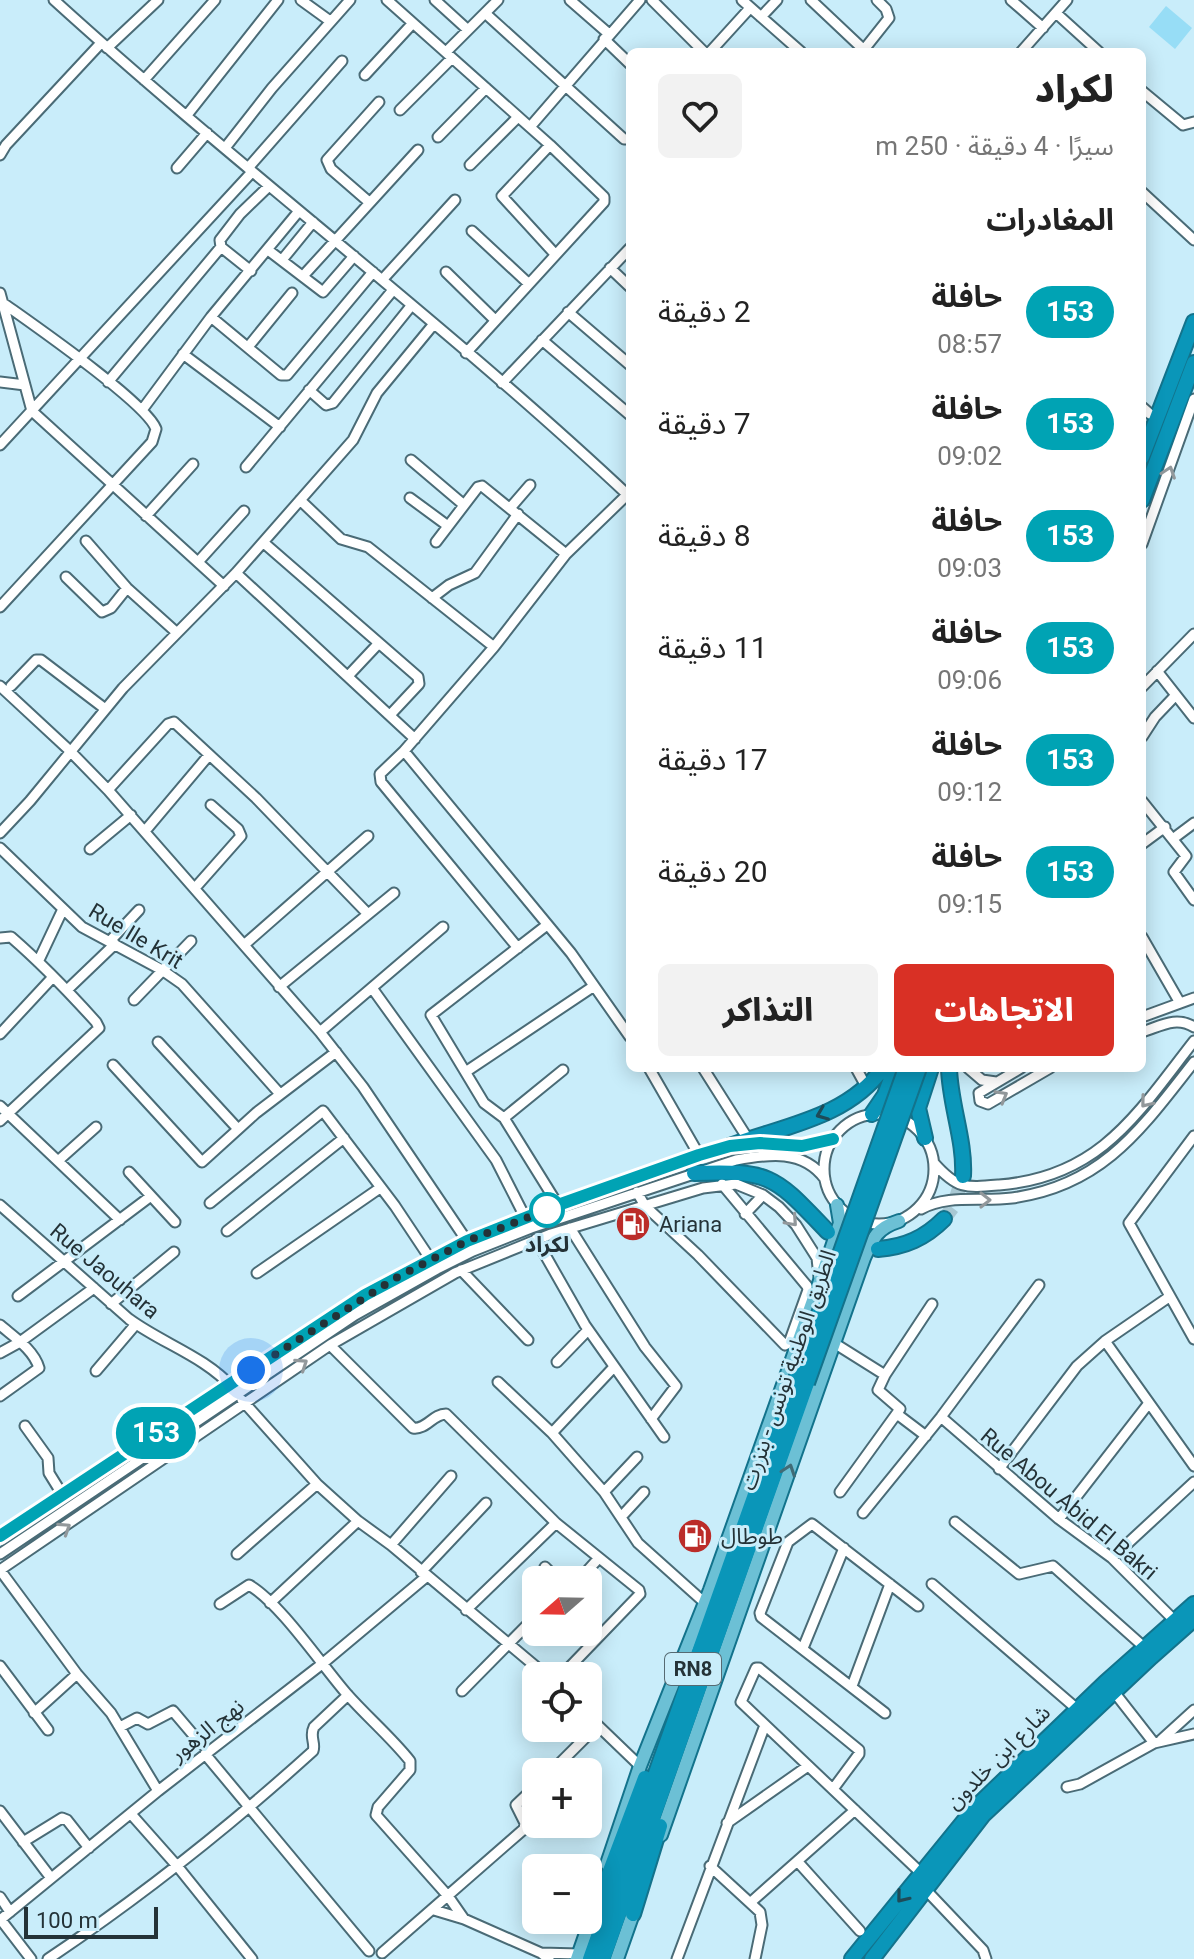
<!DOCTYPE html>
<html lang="ar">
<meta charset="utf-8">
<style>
body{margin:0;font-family:Roboto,"Noto Sans Arabic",sans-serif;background:#f2f2f2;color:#222;direction:rtl;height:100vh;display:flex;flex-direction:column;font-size:30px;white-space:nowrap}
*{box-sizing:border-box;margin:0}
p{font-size:26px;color:#767676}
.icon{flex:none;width:44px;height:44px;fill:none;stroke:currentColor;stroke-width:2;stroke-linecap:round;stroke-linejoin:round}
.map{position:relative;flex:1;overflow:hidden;direction:ltr}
.drawer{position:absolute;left:626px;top:48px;width:520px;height:1024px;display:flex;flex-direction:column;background:#fff;border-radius:12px;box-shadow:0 4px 20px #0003;direction:rtl}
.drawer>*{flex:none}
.badge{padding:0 16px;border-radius:26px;font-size:28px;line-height:52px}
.needle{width:52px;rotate:250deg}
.controls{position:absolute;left:522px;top:1566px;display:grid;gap:16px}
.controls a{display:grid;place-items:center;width:80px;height:80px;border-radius:12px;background:#fff;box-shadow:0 4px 20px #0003;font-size:40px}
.scale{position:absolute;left:24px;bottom:20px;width:134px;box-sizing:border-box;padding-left:8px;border:4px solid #243237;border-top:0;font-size:22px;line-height:28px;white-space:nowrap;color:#243237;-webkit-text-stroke:6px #c9edfa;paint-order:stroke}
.you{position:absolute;width:40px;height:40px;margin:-20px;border:6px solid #fff;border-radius:50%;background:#1a73e8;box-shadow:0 0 0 12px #1a73e833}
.map>.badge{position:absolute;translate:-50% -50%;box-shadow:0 0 0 4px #fff}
h2{padding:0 32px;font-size:30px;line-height:72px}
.round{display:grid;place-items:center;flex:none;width:84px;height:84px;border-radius:12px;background:#f2f2f2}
.overview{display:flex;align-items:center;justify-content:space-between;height:136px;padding:0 32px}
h1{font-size:38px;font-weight:800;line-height:60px}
.primary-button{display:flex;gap:16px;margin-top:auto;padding:16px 32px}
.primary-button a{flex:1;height:92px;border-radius:12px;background:#d93025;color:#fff;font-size:32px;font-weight:800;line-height:92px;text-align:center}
.primary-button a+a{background:#f2f2f2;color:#222}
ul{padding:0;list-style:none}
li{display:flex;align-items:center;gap:24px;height:112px;padding:0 32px}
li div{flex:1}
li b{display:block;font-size:30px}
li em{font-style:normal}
li .badge{min-width:88px;font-weight:700;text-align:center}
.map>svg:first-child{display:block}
.green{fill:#97ddf6}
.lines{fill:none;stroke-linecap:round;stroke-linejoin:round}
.highway-tunnel{stroke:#a8c8d3;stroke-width:14;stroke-dasharray:14 7;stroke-linecap:butt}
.minor-casing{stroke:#4a6b76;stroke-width:13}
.major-casing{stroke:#13738c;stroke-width:16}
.highway-casing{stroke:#13738c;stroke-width:18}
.minor{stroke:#fff;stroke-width:9}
.major{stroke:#6cc0d5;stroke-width:12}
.highway{stroke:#0a96b9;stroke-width:14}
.highway-bridge-casing{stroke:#13738c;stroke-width:18;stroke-linecap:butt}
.highway-bridge{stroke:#0a96b9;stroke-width:14}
.oneway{stroke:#92989b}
.oneway2{stroke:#1e4b58}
.oneway3{stroke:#416b76}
.line-casing{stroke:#fff;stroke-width:18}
.line{stroke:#00a3b4;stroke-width:12}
.walk{stroke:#243237;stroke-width:8;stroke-dasharray:0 14.4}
.stop-dot{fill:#fff;stroke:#00a3b4;stroke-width:4}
.labels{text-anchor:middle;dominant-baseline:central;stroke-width:6;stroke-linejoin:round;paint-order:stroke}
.shield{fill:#c9edfa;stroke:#566a72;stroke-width:2}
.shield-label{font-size:20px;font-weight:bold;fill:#243237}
.street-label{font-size:22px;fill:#243237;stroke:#c9edfa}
.poi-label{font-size:22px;fill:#243237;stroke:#c9edfa;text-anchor:start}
.stop-label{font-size:22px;font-weight:bold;fill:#243237;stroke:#c9edfa}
</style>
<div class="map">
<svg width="1194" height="1959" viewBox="0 0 1194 1959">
<rect width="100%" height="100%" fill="#c9edfa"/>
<!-- green -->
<path class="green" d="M1166 6 1192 28 1175 49 1149 27Z"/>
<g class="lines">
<!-- highway-tunnel -->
<path class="highway-tunnel" d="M944 1219 953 1207 963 1176"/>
<!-- minor casing -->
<g class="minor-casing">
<path id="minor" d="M54 0C242 171 445 323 630 497
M301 0 330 21
M387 0 550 145 604 197V202L466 353
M435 0 468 30
M498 0 485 13 624 139H630
M570 0 609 34
M652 0 704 52
M742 0 801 52
M811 0 864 50
M1011 0 1043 28
M1056 13 1099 52
M761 17 777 0
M604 39 630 64
M107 48 158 0
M446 52 485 13
M710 52 750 8
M862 52 889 18 886 9 877 0
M1021 52 1067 0
M365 75 413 23
M144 80 215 0
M1142 91 1183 125 1194 122
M400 110 452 58
M187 115 278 0
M530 127 640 0
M438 137 486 88
M550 145 502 196 555 254
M225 148 272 88 350 0
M0 155 6 145 101 43
M470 165 518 117
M177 168 207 133
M248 168 342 61
M1142 192 1194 240
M369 202 331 169 327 160 379 102
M472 231 529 284
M221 247 251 271
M268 250 323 292 354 256
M282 260 313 222
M610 268 630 287
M446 272 495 320
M303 276 418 150
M382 280 455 200
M0 293 32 411 224 586
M568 312 630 365
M211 317 281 375H287L373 272
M542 340 630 415
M248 347 292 293
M183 354 280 427
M0 382 25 385
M108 382 221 247 220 240 240 214 269 186
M502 383 630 248
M309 390 326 405 333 403 411 306
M1142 407 1150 414
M142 410 211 317 299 211
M0 445 252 172
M411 460 464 505
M246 467 393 290
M630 492 566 554 494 647 404 751 571 953 630 1037
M410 498 448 526
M300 500 341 539 368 547 494 647
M511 507 530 485
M146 516 193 464
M86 541 127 588 176 632
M436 542 478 487 482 486 566 554
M264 543 418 677 419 684 390 715
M1142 544 1194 399
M198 562 244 511
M236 573 415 739
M66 577 102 612 111 608 127 588
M432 598 449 585 475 573 518 514
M0 607 152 442 156 429C147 403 31 323 3 303
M1157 671 1194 718
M348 676 379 643
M0 686 69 750 108 790 320 1032 363 1087 467 1241
M11 686 36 660H41L104 708
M1142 687 1194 634
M1142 737 1155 717 1176 695
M404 751 380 774 381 782 518 948
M108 790 168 724 174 722 256 798 368 914
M1142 801 1186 856 1174 872 1194 900
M145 831 209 755
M0 833 30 801 123 688 236 573 353 440 377 393 433 325
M1174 838 1194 823
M1142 844 1165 827
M0 848 82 927 162 970 182 984 280 1094
M90 849 131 815
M195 888 241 836 238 829 211 805
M547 925 431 1015 484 1103 504 1118 558 1205
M1142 937 1180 1003
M0 938 11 937C41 963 69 992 96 1022L99 1028 0 1121
M110 941 139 910
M244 945 368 836
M38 962 63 909
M279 987 394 893
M372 988 496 1160 526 1219
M67 990 115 944
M134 1000 191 941
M1142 1017 1194 998
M320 1032 443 927
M1142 1032C1161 1026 1176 1016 1194 1027
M0 1034 53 977
M158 1042 238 1129
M113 1065 202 1162 256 1113 336 1052
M649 1068 699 1155
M703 1068 748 1139
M856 1068 867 1088
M968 1068 982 1080 996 1082
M1021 1068 979 1093 980 1101 988 1104 1050 1068
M467 1071 594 986
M0 1106 120 1220
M824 1169a55 55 0 1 1 110 0a55 55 0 1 1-110 0Z
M504 1118 563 1070
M1194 1136 1129 1223 1194 1339
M750 1144 802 1146 833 1139
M59 1160 96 1127
M934 1163C957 1189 965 1188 999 1185 1100 1177 1137 1114 1194 1041
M129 1172 175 1222
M637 1192 645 1206 698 1255 785 1345 789 1343 808 1290 807 1286 722 1184
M210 1203 323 1111 395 1206 431 1260
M0 1205 129 1319C163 1344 204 1356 233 1388
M921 1209C948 1194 981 1202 1012 1198 1103 1186 1142 1128 1194 1062
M745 1214 763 1195
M570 1228 645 1347 676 1386 651 1419
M227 1231 344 1138
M536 1239 585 1325 664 1437
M461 1270 528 1340
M257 1273 380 1188
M18 1296 151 1196
M111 1304 174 1252
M0 1325C14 1337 34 1350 39 1368L0 1396
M1105 1341 1194 1466
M834 1343 885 1375 932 1304
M330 1345 413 1428C426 1430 433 1414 446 1414L556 1523 639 1590 640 1594 561 1676
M0 1353 20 1342 94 1288
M557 1362 588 1330
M96 1371 136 1324
M498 1382 552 1433 604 1492 638 1543 705 1603
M242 1400 317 1484 358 1521 391 1545 547 1676
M897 1414 926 1436
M941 1417 1059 1519 1112 1558 1174 1620
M25 1426 48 1458 49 1473 62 1494
M552 1433 613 1368
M999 1469 1077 1366 1105 1341 1169 1297
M604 1492 637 1457
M840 1492 900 1409 878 1390 885 1375
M863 1513 941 1417 1039 1285
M621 1517 644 1492
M1059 1519 1149 1403
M955 1522 1019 1574 1053 1566 1144 1647
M0 1536 315 1327 394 1279 467 1241 558 1205 699 1155 735 1146
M391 1545 451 1476
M0 1554 355 1315 437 1269 473 1251 531 1228 736 1160C769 1154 803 1149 825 1179
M237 1554 317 1484
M1112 1558 1194 1482
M545 1567 558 1580
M421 1572 486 1503
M579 1580 598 1559
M932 1584 1077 1709
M270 1603 358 1521
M220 1604 249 1585C279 1602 321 1664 346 1693 366 1716 391 1737 410 1761V1770L378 1807 376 1815 448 1896 464 1919
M466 1610 556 1523
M803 1648 844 1548
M0 1666 48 1730
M852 1686 890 1584
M1111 1688 1154 1743 1194 1734
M462 1691 533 1619
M34 1713 77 1674
M885 1713 761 1617 760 1613 788 1542 812 1524 918 1606
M588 1716 640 1766
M120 1727 137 1718 148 1724 173 1711 201 1744
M1161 1740 1194 1710
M205 1754 369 1951
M551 1772 597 1726
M1067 1787 1080 1784 1154 1743
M833 1789 859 1754V1750L759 1668H756L741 1702 921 1873
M158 1791 111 1713 77 1674 0 1570 330 1345 455 1273 551 1234 703 1188 736 1184 763 1195 779 1207 796 1225 817 1258 819 1277
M0 1811 51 1878
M131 1814 178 1867 252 1959
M727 1823 808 1766
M23 1842 62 1818 67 1820 89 1848
M798 1862 860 1931
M710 1866 760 1912 762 1925 755 1959
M926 1890 983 1950 986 1959
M0 1897 10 1912
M751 1902 855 1810
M434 1910 464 1919 541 1953 549 1959
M0 1920 158 1791 322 1664 426 1577
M1 1920 31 1959
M382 1953 524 1829 525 1823 516 1805 536 1786
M541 1953 579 1954
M48 1959C142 1896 229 1827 313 1751 316 1743 309 1737 314 1727L348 1695
M677 1959 765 1725"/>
</g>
<!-- major casing -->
<g class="major-casing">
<path id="major" d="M661 1835 864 1258C873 1238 877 1228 899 1221
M607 1864 640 1766 710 1590 832 1247 840 1223 837 1205
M577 1959 592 1916
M617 1959 636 1905"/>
</g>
<!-- highway casing -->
<g class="highway-casing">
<path id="highway" d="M1142 457 1194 322
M1142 500 1194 363
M949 1068C950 1105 965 1140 963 1176
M872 1114 885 1095 895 1068
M925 1138 918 1108 931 1068
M730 1146C783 1126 847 1118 883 1068
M694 1173C773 1170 775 1177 828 1232
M878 1249C905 1247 925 1238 944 1219
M633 1914 660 1826
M590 1924 645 1778
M590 1959 796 1379
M603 1959 807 1383
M852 1959 974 1809 1105 1683 1194 1604
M872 1959 983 1815 1151 1657 1194 1619"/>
</g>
<!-- minor -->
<use href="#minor" class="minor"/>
<!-- major -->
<use href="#major" class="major"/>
<!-- highway -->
<use href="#highway" class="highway"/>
<!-- highway-bridge casing -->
<g class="highway-bridge-casing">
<path id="highway-bridge" d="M796 1379 906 1068
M807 1383 919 1068"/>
</g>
<!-- highway-bridge -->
<use href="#highway-bridge" class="highway-bridge"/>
</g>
<!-- one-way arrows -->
<defs><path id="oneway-chevron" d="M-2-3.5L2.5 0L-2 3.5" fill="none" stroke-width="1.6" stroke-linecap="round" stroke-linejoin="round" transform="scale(2)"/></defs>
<g class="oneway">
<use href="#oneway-chevron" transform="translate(1169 472) rotate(-71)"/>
<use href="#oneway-chevron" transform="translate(1002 1096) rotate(-30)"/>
<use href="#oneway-chevron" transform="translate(1146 1102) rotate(129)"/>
<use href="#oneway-chevron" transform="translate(985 1200)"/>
<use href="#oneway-chevron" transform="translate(792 1221) rotate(48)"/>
<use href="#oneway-chevron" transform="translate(302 1364) rotate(-34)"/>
<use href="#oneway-chevron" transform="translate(65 1528) rotate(-33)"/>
</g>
<g class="oneway2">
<use href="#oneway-chevron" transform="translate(822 1114) rotate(158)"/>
<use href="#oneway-chevron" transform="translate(902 1897) rotate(129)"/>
</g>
<use class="oneway3" href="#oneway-chevron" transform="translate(789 1470) rotate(-71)"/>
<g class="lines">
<!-- line casing -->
<g class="line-casing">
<path id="line" d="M0 1536 365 1295 467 1241 558 1205 699 1155 730 1146 760 1143 802 1146 833 1139"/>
</g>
<!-- line -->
<use href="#line" class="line"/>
<!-- walk -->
<path class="walk" d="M251 1370 394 1279 467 1241 547 1210"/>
</g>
<!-- icons -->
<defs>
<g id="fuel-disc" transform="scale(1.8)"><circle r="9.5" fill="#bb2c29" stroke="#c9edfa"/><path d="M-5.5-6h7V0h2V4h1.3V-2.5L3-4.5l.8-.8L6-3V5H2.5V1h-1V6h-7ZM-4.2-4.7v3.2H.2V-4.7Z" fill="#fff"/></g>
</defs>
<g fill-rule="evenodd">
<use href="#fuel-disc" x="633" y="1224"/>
<use href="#fuel-disc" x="695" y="1536"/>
</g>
<!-- markers -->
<circle class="stop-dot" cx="547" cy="1210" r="16"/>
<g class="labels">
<!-- shield labels -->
<rect class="shield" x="665" y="1653" width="56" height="32" rx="6"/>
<g class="shield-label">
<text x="693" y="1669">RN8</text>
</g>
<!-- street labels -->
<g class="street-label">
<text transform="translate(136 936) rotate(31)">Rue Ile Krit</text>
<text transform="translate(105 1271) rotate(40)">Rue Jaouhara</text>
<text transform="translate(788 1370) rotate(-71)">الطريق الوطنية تونس - بنزرت</text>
<text transform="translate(1069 1504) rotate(40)">Rue Abou Abid El Bakri</text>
<text transform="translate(207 1730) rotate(-38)">نهج الزهور</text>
<text transform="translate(998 1757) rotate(-45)">شارع ابن خلدون</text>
</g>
<!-- poi labels -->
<g class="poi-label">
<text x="659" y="1224">Ariana</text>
<text x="721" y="1536">طوطال</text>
</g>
<!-- stop labels -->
<g class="stop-label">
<text x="547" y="1244">لكراد</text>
</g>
</g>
</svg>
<div class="controls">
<a><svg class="needle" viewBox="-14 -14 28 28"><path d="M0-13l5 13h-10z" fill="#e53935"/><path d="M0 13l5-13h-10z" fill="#767676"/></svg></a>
<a><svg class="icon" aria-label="locate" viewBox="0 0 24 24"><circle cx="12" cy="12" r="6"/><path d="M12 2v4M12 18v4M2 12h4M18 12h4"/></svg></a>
<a>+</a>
<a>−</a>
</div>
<div class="scale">100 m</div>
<div class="you" style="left:251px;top:1370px"></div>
<b class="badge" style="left:156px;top:1433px;background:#00a3b4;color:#fff">153</b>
<section class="drawer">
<div class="overview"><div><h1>لكراد</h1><p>سيرًا · 4 دقيقة · 250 m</p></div><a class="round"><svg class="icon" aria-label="heart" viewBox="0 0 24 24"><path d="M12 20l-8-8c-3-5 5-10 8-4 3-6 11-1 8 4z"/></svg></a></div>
<h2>المغادرات</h2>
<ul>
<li><span class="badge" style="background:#00a3b4;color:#fff">153</span><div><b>حافلة</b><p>08:57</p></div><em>2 دقيقة</em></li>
<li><span class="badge" style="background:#00a3b4;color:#fff">153</span><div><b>حافلة</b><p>09:02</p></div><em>7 دقيقة</em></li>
<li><span class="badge" style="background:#00a3b4;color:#fff">153</span><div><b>حافلة</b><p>09:03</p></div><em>8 دقيقة</em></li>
<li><span class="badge" style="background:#00a3b4;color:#fff">153</span><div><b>حافلة</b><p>09:06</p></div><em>11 دقيقة</em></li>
<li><span class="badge" style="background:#00a3b4;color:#fff">153</span><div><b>حافلة</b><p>09:12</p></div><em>17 دقيقة</em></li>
<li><span class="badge" style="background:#00a3b4;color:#fff">153</span><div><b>حافلة</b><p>09:15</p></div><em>20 دقيقة</em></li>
</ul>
<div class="primary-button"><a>الاتجاهات</a><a>التذاكر</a></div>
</section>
</div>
